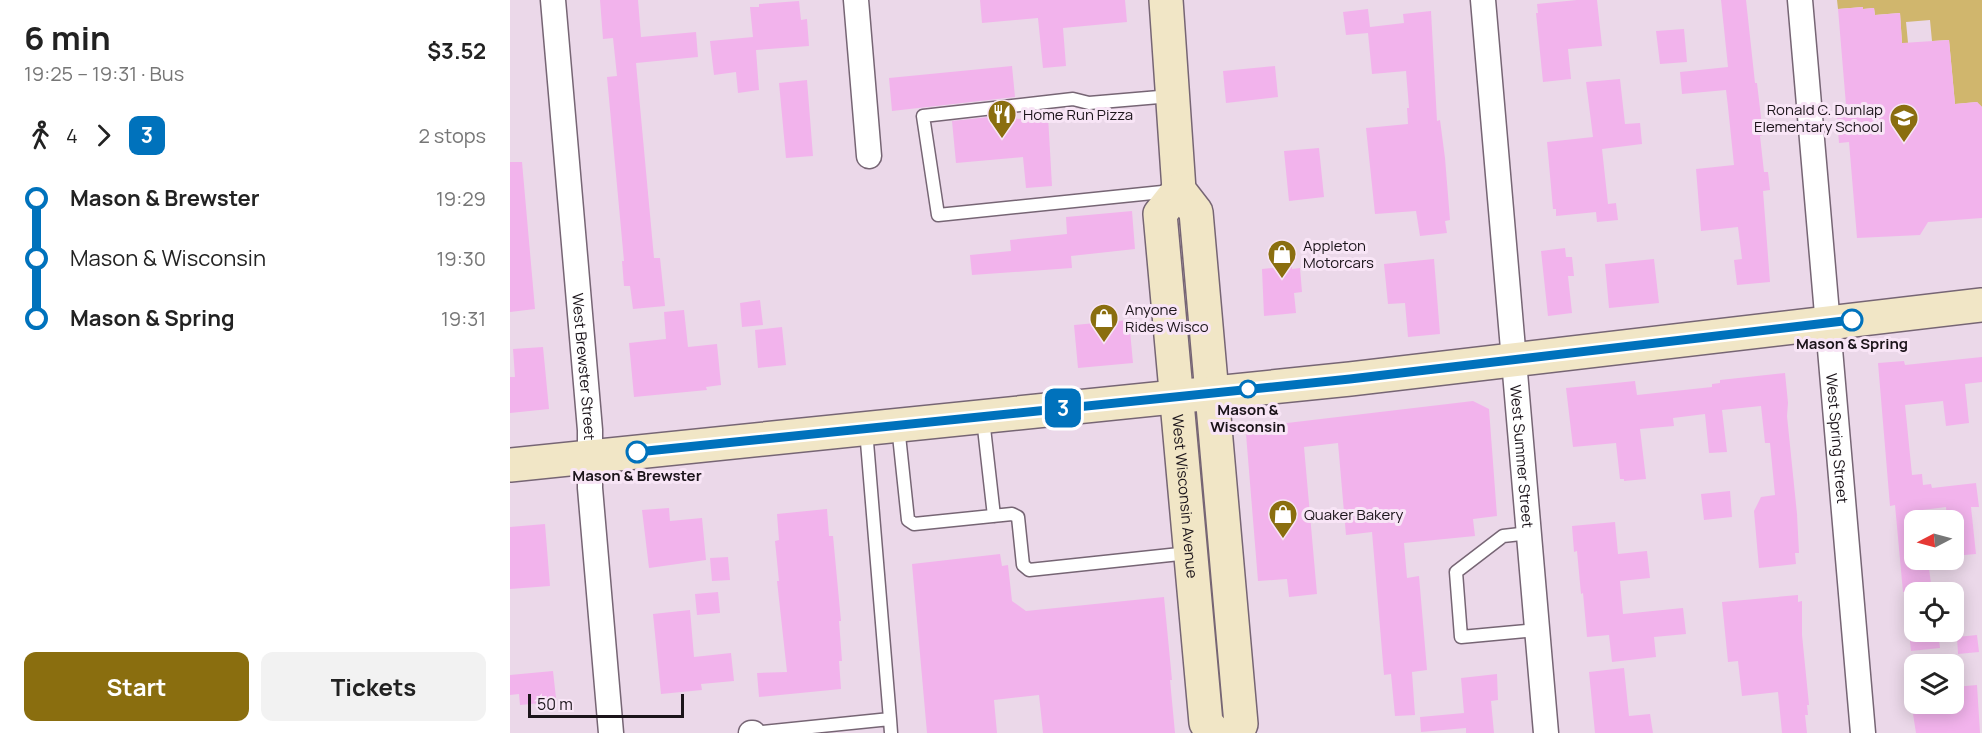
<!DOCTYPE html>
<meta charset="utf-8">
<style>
body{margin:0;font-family:Manrope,sans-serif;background:#f2f2f2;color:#222;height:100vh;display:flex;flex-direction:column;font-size:22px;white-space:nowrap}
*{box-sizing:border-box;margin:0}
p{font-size:20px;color:#767676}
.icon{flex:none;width:33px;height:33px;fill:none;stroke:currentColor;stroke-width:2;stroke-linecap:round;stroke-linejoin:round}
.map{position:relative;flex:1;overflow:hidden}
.panel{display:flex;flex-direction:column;background:#fff;width:510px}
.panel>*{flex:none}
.badge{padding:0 12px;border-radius:9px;font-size:21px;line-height:39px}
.needle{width:39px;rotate:264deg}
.fabs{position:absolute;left:1394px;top:510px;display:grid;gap:12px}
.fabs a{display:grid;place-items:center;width:60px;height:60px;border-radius:12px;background:#fff;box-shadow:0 3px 15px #0003;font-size:30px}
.scale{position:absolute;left:18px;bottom:15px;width:156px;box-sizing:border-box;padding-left:6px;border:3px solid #1b141a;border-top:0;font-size:16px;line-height:21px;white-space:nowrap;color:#1b141a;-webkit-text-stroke:4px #f8e5f6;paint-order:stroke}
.map>.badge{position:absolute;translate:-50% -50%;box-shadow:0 0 0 3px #fff}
.legs{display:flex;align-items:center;gap:9px;height:66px;padding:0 24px;font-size:20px}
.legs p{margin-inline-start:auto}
.summary{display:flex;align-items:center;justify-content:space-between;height:102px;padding:0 24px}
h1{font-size:33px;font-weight:700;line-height:45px}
.primary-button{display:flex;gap:12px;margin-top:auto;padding:12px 24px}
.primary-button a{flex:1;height:69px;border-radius:12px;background:#8a6e0f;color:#fff;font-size:24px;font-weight:700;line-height:69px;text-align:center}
.primary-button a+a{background:#f2f2f2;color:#222}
ul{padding:0 24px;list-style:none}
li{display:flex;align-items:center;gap:21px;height:60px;font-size:22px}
li i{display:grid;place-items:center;width:9px;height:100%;margin:0 8px;background:currentColor}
li i::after{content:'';width:15px;height:15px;margin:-8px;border:4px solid;border-radius:50%;background:#fff}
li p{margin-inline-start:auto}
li:first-child i{background:linear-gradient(#0000 50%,currentColor 0)}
li:last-child i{background:linear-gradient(currentColor 50%,#0000 0)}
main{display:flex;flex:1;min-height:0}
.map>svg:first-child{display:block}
.green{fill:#d0b66d}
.building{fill:#f2b3ec}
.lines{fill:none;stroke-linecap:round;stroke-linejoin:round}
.service-casing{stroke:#766574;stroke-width:15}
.minor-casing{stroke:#766574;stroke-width:27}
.secondary-casing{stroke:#766574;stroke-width:36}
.service{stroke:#fff;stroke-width:12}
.minor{stroke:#fff;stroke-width:24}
.secondary{stroke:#f1e6c6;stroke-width:33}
.line-1-casing{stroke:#fff;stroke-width:14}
.line-1{stroke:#0072bc;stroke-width:9}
.stop-1-dot{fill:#fff;stroke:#0072bc;stroke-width:3}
.labels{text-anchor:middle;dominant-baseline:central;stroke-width:6;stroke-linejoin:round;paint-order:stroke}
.poi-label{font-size:15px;fill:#1b141a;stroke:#f8e5f6;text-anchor:start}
.stop-label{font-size:15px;font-weight:bold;fill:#1b141a;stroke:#f8e5f6}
.street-label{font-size:15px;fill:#1b141a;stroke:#f8e5f6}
</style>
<main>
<section class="panel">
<div class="summary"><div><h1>6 min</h1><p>19:25 – 19:31 · Bus</p></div><b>$3.52</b></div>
<div class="legs"><svg class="icon" aria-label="walk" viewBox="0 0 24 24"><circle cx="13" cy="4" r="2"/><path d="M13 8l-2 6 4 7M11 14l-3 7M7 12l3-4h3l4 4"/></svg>4<svg class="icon" aria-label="forward" viewBox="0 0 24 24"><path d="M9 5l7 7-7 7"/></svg><b class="badge" style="background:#0072bc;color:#fff">3</b><p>2 stops</p></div>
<ul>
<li><i style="color:#0072bc"></i><b>Mason &amp; Brewster</b><p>19:29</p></li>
<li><i style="color:#0072bc"></i><span>Mason &amp; Wisconsin</span><p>19:30</p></li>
<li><i style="color:#0072bc"></i><b>Mason &amp; Spring</b><p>19:31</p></li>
</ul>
<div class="primary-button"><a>Start</a><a>Tickets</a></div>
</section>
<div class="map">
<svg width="1472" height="733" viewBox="0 0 1472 733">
<rect width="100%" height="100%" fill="#ebd8e9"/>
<!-- green -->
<path class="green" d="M1327 0H1472V107L1467 102 1445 104 1439 40 1422 41 1420 20 1396 22 1398 43H1392L1390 13 1365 15 1364 8 1353 9V7L1328 9Z"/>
<!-- building -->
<path class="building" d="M90 0H128L131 37 186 32 188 57 126 63 144 258H150L155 306 123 309 120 286H114L112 261H114L97 77 107 76 103 38 93 39Z
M470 0H615L617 22 553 28 556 66 533 68 528 18 472 23Z
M1067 0H1087L1092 46 1058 49 1061 79 1033 82 1026 13H1028L1027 4Z
M1211 0H1236L1245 83H1247L1251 117 1253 135 1250 136 1254 172H1258L1260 190 1253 191 1260 282 1227 285 1224 260 1232 259 1228 227 1191 231 1186 169 1224 165 1218 107 1216 90 1172 94 1170 72 1218 67Z
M289 1 291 20 297 19 299 46 246 50 249 90 228 93 226 72 204 75 200 41 243 37 240 7H249V4Z
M1353 7V9L1364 8 1365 15 1390 13 1392 43 1439 40 1445 104 1467 102 1472 107V218L1418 222 1410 235 1347 238 1339 142 1329 143 1327 118 1337 117 1328 9Z
M858 9 860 27 894 23 893 14 921 11 927 121 930 120 935 158 940 220 935 221 937 233 910 236 906 211 865 214 856 128 898 124 897 108H899L896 71 862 74 858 33 836 35 833 12Z
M1174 29 1177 62 1150 64 1146 31Z
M502 66 505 97 382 111 379 78Z
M765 66 768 97 716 103 713 71Z
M1110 79 1115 124 1130 123 1132 144 1092 149 1098 204 1106 203 1108 220 1087 222 1086 212 1046 216V209H1043L1037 142 1083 137 1076 82Z
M297 80 303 156 276 158 269 83Z
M506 114 507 119 538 116 542 186 516 188 513 157 446 163 442 121Z
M809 148 814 197 779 201 774 151Z
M0 162H12L25 309 0 312Z
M622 211 625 249 561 256 562 268 462 275 460 255 501 251 500 240 557 234 556 217Z
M1055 248 1056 257H1062L1064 276H1058L1062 313 1038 316 1031 251Z
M924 259 930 334 898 337 895 303 878 304 874 264Z
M1144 259 1149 303 1099 308 1095 264Z
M782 266V269L790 268 792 292 784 293 786 313 754 316 752 269Z
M250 300 253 325 232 327 230 303Z
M174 310 178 347 207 344 211 385 196 387 197 390 124 397 119 343 156 339 154 312Z
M619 320 623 363 568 368 564 325Z
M272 327 276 365 248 368 245 330Z
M33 347 39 409 0 413V377H5L3 349Z
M1472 357V382L1455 384 1459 423 1436 426 1433 401 1395 405 1402 475 1412 474 1413 485 1421 484 1422 488 1466 483 1469 507H1461L1466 554 1443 556V520H1437L1436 507 1404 511V560H1418L1422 592H1393L1385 505 1380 506 1368 363 1394 361 1395 365Z
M1275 373 1278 403 1277 416 1287 514 1289 553H1285L1286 564 1249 568 1244 511 1251 497 1265 495 1260 443H1255L1251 406 1212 410 1217 452 1199 453 1195 414 1163 418 1164 426 1130 429 1136 479 1114 481V479H1110L1106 443 1063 447 1056 388 1125 381 1127 395 1202 387V384L1210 383V380Z
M963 401 979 409 987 516 963 519 965 536 894 543 897 578 909 576 917 670 902 672 905 715 885 716 881 674 874 675 862 532 836 535 828 443 794 447 807 594 779 597 777 579 748 581 736 434 741 427H744Z
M1220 491 1222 517 1194 520 1191 494Z
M159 508 160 521 192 518 196 560 139 568 132 510Z
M317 509 319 536H323L331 621H329L332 661H329L331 689 249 697 247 673 277 672 267 581H269L265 541 269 540 267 514Z
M1105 522 1108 554 1137 551 1140 578 1110 581 1113 614 1173 608 1176 634 1144 637 1146 657 1102 662 1099 635 1077 637 1073 593 1071 594 1067 551 1064 552 1062 526Z
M35 524 40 586 0 589V527Z
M490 554 492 566 498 565 502 601 516 611 654 597 662 680H660L665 733H533L529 695 484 700 487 733H417L402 564Z
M218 557 220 580 202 581 200 558Z
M208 592 210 613 187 615 185 594Z
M1288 595V602L1292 601V635L1299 705H1297L1298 715H1295L1297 733H1272L1268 692 1232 696 1228 661 1218 662 1212 602Z
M180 610 184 657 221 653 224 681 191 684 192 690 151 694 143 614Z
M1399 632H1428L1430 648 1401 651Z
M1467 635 1469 652 1448 654 1447 637Z
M1114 668 1119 716 1140 714 1143 733H1085L1079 672Z
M43 671 46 698 31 700V703L10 705 9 694 0 695V675Z
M987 674 988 700 981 701 984 733H956V728L911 732 910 717 954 713 951 678Z
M1467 685 1470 733H1406L1403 714 1447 709 1444 687Z"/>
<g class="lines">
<!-- service casing -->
<g class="service-casing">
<path id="service" d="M661 96 579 103 563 99 413 116 428 215 662 191
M473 419 484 516
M388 426 398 520 404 524 502 514 508 517 513 565 519 570 679 553
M1019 533 993 536 946 572 951 637 1026 630
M380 719 381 733
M243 733 380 719 356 430"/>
</g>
<!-- minor casing -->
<g class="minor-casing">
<g id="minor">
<path id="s1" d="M43 0 80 430V488L101 733"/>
<path d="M346 0 359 156"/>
<path id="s2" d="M973 0 1036 733"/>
<path id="s3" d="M1290 0 1353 733"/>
<path d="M241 733H243"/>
</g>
</g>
<!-- secondary casing -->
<g class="secondary-casing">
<g id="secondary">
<path d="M656 0 669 190 686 212 731 724 727 733"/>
<path id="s4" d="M669 190 650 214 696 723 705 733"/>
<path d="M0 465 840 379 1472 305"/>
</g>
</g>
<!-- service -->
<use href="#service" class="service"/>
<!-- minor -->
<use href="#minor" class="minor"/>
<!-- secondary -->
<use href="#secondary" class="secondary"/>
</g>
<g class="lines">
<!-- line-1 casing -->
<g class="line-1-casing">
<path id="line-1" d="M127 452 840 379 1342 320"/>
</g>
<!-- line-1 -->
<use href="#line-1" class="line-1"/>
</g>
<!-- icons -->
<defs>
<g id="restaurant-pin" transform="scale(1.5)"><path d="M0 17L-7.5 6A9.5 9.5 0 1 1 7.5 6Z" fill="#8a6e0f" stroke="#f8e5f6"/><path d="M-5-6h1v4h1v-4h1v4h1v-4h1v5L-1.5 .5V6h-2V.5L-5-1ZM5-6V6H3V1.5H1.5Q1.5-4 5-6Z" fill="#fff"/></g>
<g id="school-pin" transform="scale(1.5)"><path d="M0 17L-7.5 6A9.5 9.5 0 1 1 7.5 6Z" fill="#8a6e0f" stroke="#f8e5f6"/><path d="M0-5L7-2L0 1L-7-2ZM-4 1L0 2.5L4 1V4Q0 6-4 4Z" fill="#fff"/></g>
<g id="shop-pin" transform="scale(1.5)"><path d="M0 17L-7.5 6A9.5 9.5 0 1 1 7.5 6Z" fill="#8a6e0f" stroke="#f8e5f6"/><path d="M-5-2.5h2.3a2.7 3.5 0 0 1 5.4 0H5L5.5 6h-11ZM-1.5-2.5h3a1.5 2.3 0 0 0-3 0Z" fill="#fff"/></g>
</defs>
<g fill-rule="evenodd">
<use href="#restaurant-pin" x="492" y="114"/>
<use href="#school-pin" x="1394" y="118"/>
<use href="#shop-pin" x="772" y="254"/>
<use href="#shop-pin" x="594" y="318"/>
<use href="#shop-pin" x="773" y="514"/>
</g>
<!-- markers -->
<g class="stop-1-dot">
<circle cx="1342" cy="320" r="10"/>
<circle cx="738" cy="389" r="8"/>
<circle cx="127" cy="452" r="10"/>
</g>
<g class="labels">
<!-- poi labels -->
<g class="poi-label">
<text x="1373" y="109" text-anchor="end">Ronald C. Dunlap<tspan x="1373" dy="17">Elementary School</tspan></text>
<text x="513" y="114">Home Run Pizza</text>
<text x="793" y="245">Appleton<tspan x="793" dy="17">Motorcars</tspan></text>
<text x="615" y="309">Anyone<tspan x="615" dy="17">Rides Wisco</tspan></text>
<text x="794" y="514">Quaker Bakery</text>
</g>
<!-- stop labels -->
<g class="stop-label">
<text x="1342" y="343">Mason &amp; Spring</text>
<text x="738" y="409">Mason &amp;<tspan x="738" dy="17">Wisconsin</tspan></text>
<text x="127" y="475">Mason &amp; Brewster</text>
</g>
<!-- street labels -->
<g class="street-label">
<text stroke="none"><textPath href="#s1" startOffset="368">West Brewster Street</textPath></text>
<text stroke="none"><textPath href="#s3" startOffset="440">West Spring Street</textPath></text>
<text stroke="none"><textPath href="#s2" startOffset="458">West Summer Street</textPath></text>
<text stroke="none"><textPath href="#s4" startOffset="314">West Wisconsin Avenue</textPath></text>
</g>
</g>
</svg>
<div class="fabs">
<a><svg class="needle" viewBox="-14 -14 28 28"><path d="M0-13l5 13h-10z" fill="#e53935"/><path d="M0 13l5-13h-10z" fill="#767676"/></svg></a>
<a><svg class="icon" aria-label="locate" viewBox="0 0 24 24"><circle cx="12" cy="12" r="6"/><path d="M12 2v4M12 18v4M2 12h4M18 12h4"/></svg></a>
<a><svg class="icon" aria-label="layers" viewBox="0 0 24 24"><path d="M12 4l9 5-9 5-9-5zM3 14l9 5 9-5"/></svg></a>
</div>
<div class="scale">50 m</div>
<b class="badge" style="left:553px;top:408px;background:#0072bc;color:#fff">3</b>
</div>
</main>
